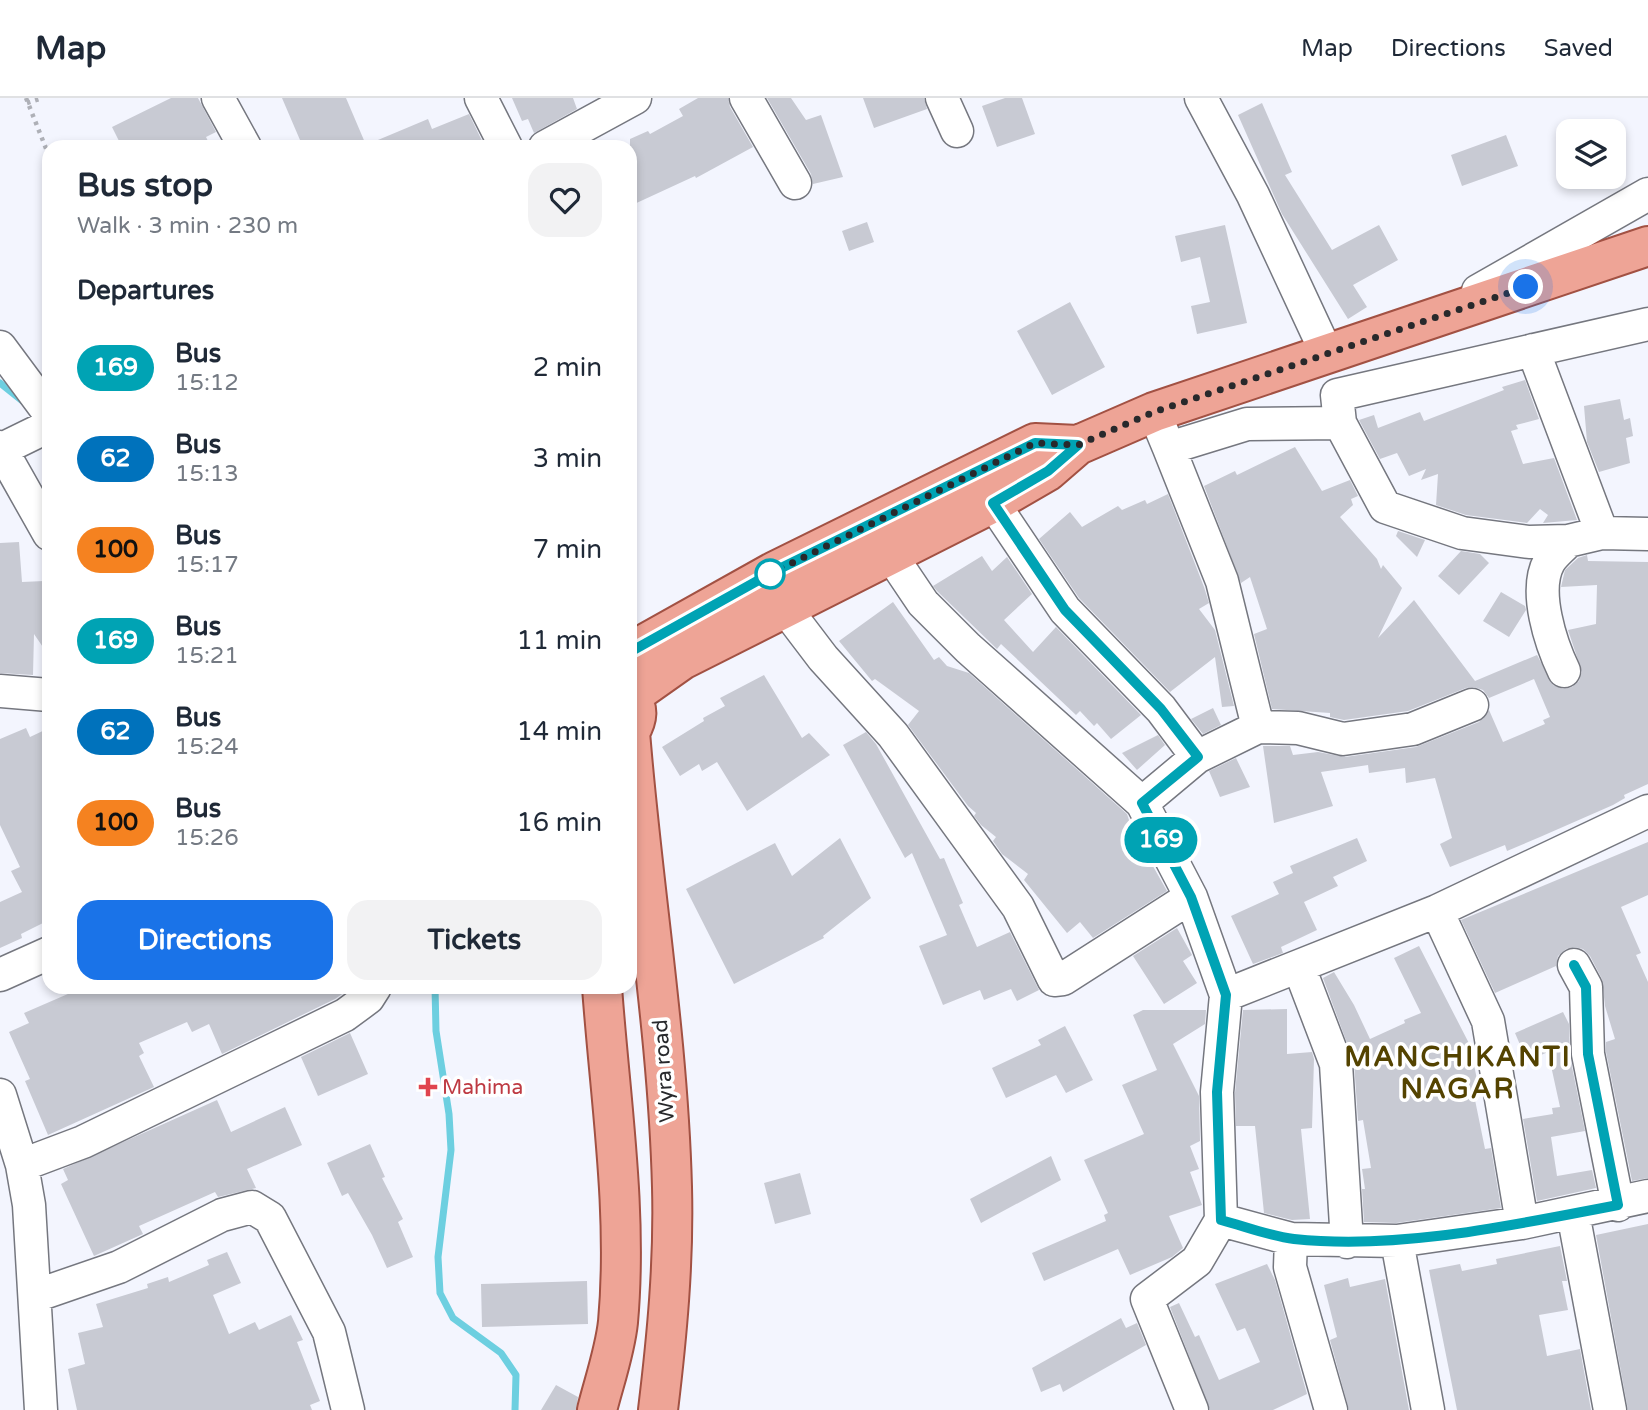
<!DOCTYPE html>
<meta charset="utf-8">
<style>
body{margin:0;font-family:"Varela Round",sans-serif;background:#f2f2f3;color:#1f2937;height:100vh;display:flex;flex-direction:column;font-size:26px;white-space:nowrap}
*{box-sizing:border-box;margin:0}
p{font-size:23px;color:#747a83}
.icon{flex:none;width:38px;height:38px;fill:none;stroke:currentColor;stroke-width:2;stroke-linecap:round;stroke-linejoin:round}
.map{position:relative;flex:1;overflow:hidden}
.details{position:absolute;left:42px;top:42px;width:595px;height:854px;display:flex;flex-direction:column;background:#fff;border-radius:21px;box-shadow:0 4px 10px #0003}
.details>*{flex:none}
.badge{padding:0 14px;border-radius:23px;font-size:24px;line-height:46px}
.buttons{position:absolute;left:1556px;top:21px;display:grid;gap:14px}
.buttons a{display:grid;place-items:center;width:70px;height:70px;border-radius:14px;background:#fff;box-shadow:0 4px 10px #0003;font-size:35px}
.you{position:absolute;width:35px;height:35px;margin:-18px;border:5px solid #fff;border-radius:50%;background:#1a73e8;box-shadow:0 0 0 10px #1a73e833}
.map>.badge{position:absolute;translate:-50% -50%;box-shadow:0 0 0 4px #fff}
h2{padding:0 35px;font-size:26px;line-height:63px}
.round{display:grid;place-items:center;flex:none;width:74px;height:74px;border-radius:21px;background:#f2f2f3}
.head{display:flex;align-items:center;justify-content:space-between;height:119px;padding:0 35px}
h1{font-size:33px;font-weight:800;line-height:52px}
.button{display:flex;gap:14px;margin-top:auto;padding:14px 35px}
.button a{flex:1;height:80px;border-radius:21px;background:#1a73e8;color:#fff;font-size:28px;font-weight:800;line-height:80px;text-align:center}
.button a+a{background:#f2f2f3;color:#1f2937}
ul{padding:0;list-style:none}
li{display:flex;align-items:center;gap:21px;height:91px;padding:0 35px}
li div{flex:1}
li b{display:block;font-size:26px}
li em{font-style:normal}
li .badge{min-width:77px;font-weight:700;text-align:center}
header{display:flex;align-items:center;gap:42px;box-sizing:border-box;height:98px;padding:0 35px;background:#fff;border-bottom:2px solid #e0e1e3}
header strong{font-size:33px}
nav{display:flex;gap:38px;margin-inline-start:auto;font-size:24px}
.map>svg:first-child{display:block}
.lines{fill:none;stroke-linecap:round;stroke-linejoin:round}
.stream{stroke:#6dcfe0;stroke-width:7}
.building{fill:#c8cad3}
.minor-casing{stroke:#75777f;stroke-width:35}
.major-casing{stroke:#a25143;stroke-width:42}
.path{stroke:#aeb0b7;stroke-width:4.5;stroke-dasharray:3.5 5;stroke-linecap:butt}
.minor{stroke:#fff;stroke-width:32}
.major{stroke:#eea496;stroke-width:38}
.line-casing{stroke:#fff;stroke-width:16}
.line{stroke:#00a3b4;stroke-width:10}
.walk{stroke:#28292c;stroke-width:7;stroke-dasharray:0 12.6}
.stop-dot{fill:#fff;stroke:#00a3b4;stroke-width:3.5}
.health-dot{fill:#e0444e;stroke:#fff;stroke-width:2.5}
.labels{text-anchor:middle;dominant-baseline:central;stroke-width:7;stroke-linejoin:round;paint-order:stroke}
.street-label{font-size:21px;fill:#28292c;stroke:#fff}
.health-label{font-size:21px;fill:#be3a42;stroke:#fff;text-anchor:start}
.district-label{font-size:28px;font-weight:bold;letter-spacing:2px;fill:#544300;stroke:#fff}
</style>
<header>
<strong>Map</strong>
<nav><a>Map</a><a>Directions</a><a>Saved</a></nav>
</header>
<div class="map">
<svg width="1648" height="1312" viewBox="0 0 1648 1312">
<rect width="100%" height="100%" fill="#f3f5fe"/>
<g class="lines">
<!-- stream -->
<path class="stream" d="M0 285 25 305
M435 889 436 933 449 1016 451 1052 438 1159 440 1195 453 1220 501 1255 516 1277 515 1312"/>
</g>
<!-- building -->
<path class="building" d="M171 0H198L216 34 206 39 211 49H122L112 29Z
M282 0H346L366 47 428 21 432 31 469 16 485 49H303Z
M512 0H573L577 11 534 35 528 21 522 23Z
M698 0H728L730 9 753 49 696 80 695 78 630 108V41L648 33 650 36 683 18 679 11Z
M767 0H791L806 22 821 17 843 79 813 86 811 76Z
M863 0H924L927 11 874 30Z
M1005 0H1022L1035 36 997 49 982 8Z
M1262 5 1292 74 1285 77 1332 152 1379 127 1398 162 1353 187 1367 209 1348 221 1282 116 1238 17Z
M1506 37 1518 68 1462 88 1451 57Z
M867 124 874 144 849 153 842 133Z
M1225 127 1247 225 1197 236 1191 208 1210 204 1200 159 1181 164 1175 138Z
M1070 204 1105 269 1052 297 1017 233Z
M1525 282 1539 321 1516 327 1518 331 1511 333 1523 366 1554 360 1577 422 1543 425 1548 417 1540 411 1527 425 1466 417 1436 407 1438 376 1421 382 1426 371 1409 378 1397 355 1380 361 1359 322 1374 317 1378 330 1420 314 1424 323 1504 292 1502 289Z
M1620 301 1624 322 1630 320 1633 338 1626 340 1630 365 1599 374 1587 344 1584 308Z
M1295 349 1322 393 1350 382 1358 398 1351 401 1353 407 1340 419 1377 461 1381 471 1383 467 1402 490 1378 540 1414 502 1475 583 1537 557 1553 587 1563 591 1572 589 1579 583 1582 574 1568 532 1596 526 1597 487 1561 489 1565 472 1578 460 1587 457 1588 463 1648 464V686L1624 697 1625 700 1613 707 1540 739 1507 753 1505 747 1450 769 1440 746 1452 740 1435 680 1406 685 1405 670 1369 675 1368 667 1321 674 1333 708 1274 725 1263 648H1290L1293 657 1318 654 1345 659 1416 649 1479 624 1489 612 1503 644 1545 626 1543 622 1550 619 1534 581 1489 600 1483 592 1474 589 1466 590 1408 613 1344 622 1330 619V615L1272 611 1254 536 1267 531 1250 479 1241 485 1204 388 1235 373 1237 377Z
M1168 396 1204 489 1209 505 1199 511 1215 532 1234 608 1222 609 1215 559 1170 594 1079 500 1039 441 1070 414 1082 429 1118 408 1122 412 1145 402 1147 406Z
M1398 433 1425 442 1417 459 1396 438Z
M19 444 22 484 44 483 49 558 34 536 33 577 0 575V445Z
M1461 453 1480 456 1489 465 1459 497 1438 478Z
M982 458 992 473 1007 459 1032 496 1004 522 1033 554 1056 529 1141 617 1111 641 1097 625 1094 628 1080 613 1076 617 1001 546 997 551 937 493 933 488Z
M1501 494 1525 508 1526 512 1509 539 1483 523Z
M893 504 934 562 939 559 947 568 969 575 1127 716 1132 731 1167 793 1093 840 1080 824 1067 835 1024 782 1028 776 1002 756 993 743 996 739 981 727 974 718 976 715 968 708 908 627 919 613 875 581 872 583 839 543Z
M764 577 802 640 809 635 830 657 747 713 717 664 702 673 699 666 680 678 662 649 704 623 703 620 725 608 720 600Z
M1213 610 1221 627 1203 636 1191 621Z
M26 630 30 639 49 630V822L21 836 22 840 0 850V804L22 794 11 773 20 769 0 727V641Z
M866 634 876 646 940 761 944 760 963 805 959 807 977 849 1010 834 1039 892 1017 903 1011 891 984 902 980 892 943 907 919 848 947 837 942 825 912 755 905 760 843 647Z
M1158 637 1165 647 1137 672 1122 655Z
M1236 660 1250 689 1220 699 1209 673Z
M840 740 871 800 823 838 824 840 734 886 686 791 775 745 792 778Z
M1357 740 1367 763 1333 779 1338 788 1304 804 1317 832 1281 849 1283 855 1253 866 1231 818 1279 796 1273 784 1293 775 1290 768Z
M1648 744V797L1621 809 1641 855 1636 857 1648 884V1080L1632 1083 1606 954V944L1615 941 1605 908 1602 881 1590 858 1583 851 1574 849 1566 851 1558 858 1556 868 1495 895 1461 822Z
M1177 830 1192 857 1183 863 1197 885 1164 906 1133 858Z
M1419 848 1475 957 1476 962H1473L1480 996 1474 997 1485 1051 1491 1050 1501 1110 1396 1125 1364 1124 1362 1091H1365L1362 1071 1371 1070 1363 1022 1358 1023 1354 964 1323 880 1334 874 1354 907 1370 941 1405 925 1404 922 1421 915 1394 860Z
M84 889H352L335 901 222 956 209 926 192 934 187 924 139 945 144 955 139 958 154 989 48 1037 25 983 30 981 9 934 29 925 24 915Z
M1287 911V956L1312 954 1314 961 1312 1030 1301 1031 1310 1121 1292 1122 1264 1115 1255 1028H1236L1235 995 1243 912Z
M1143 912H1206L1205 926 1173 946 1199 998 1200 1043 1190 1048 1199 1071 1190 1074 1202 1107 1169 1118 1183 1150 1172 1159 1130 1177 1118 1151 1044 1183 1032 1155 1106 1123 1104 1117 1108 1115 1084 1062 1144 1036 1122 987 1157 972 1133 917Z
M1563 914 1569 926 1570 959 1585 1033 1551 1039 1557 1078 1592 1072 1596 1090 1537 1103 1523 1021 1553 1016 1552 1010 1560 1009 1548 954 1527 963 1515 935Z
M1065 928 1093 982 1066 995 1056 977 1006 1000 992 970 1041 947 1038 942Z
M350 935 368 976 318 998 301 959Z
M217 1002 231 1034 285 1009 302 1047 247 1071 256 1090 218 1099 215 1094 139 1128 143 1136 94 1158 61 1086 68 1082 63 1071Z
M370 1046 385 1079 382 1080 403 1121 398 1124 413 1159 387 1170 372 1137 348 1095 342 1098 327 1065Z
M1051 1058 1061 1082 981 1125 970 1101Z
M800 1075 811 1116 775 1126 764 1085Z
M1648 1126V1312H1628L1596 1137Z
M1560 1148 1567 1183H1562L1568 1212 1539 1217 1547 1258 1580 1251 1591 1312H1457L1429 1172 1460 1166 1462 1173 1497 1166 1496 1161Z
M227 1154 241 1185 213 1197 229 1236 255 1224 259 1232 291 1217 303 1242 297 1244 320 1303 310 1307 312 1312H77L68 1271 85 1266 78 1235 103 1229 96 1206 148 1190 147 1186 168 1179 169 1184 209 1167 207 1162Z
M1267 1166 1275 1182 1307 1296 1273 1312H1210L1170 1209 1179 1205 1195 1239 1199 1237 1219 1282 1260 1264 1245 1230 1237 1233 1215 1186Z
M1348 1180 1350 1189 1385 1181 1409 1312H1349L1330 1242 1337 1239 1324 1187Z
M587 1183 588 1226 482 1229 481 1186Z
M1121 1220 1126 1230 1137 1225 1146 1247 1063 1294 1060 1286 1041 1294 1032 1270Z
M556 1287 578 1299 576 1312H541Z"/>
<g class="lines">
<!-- minor casing -->
<g class="minor-casing">
<path id="minor" d="M218 0 245 49
M481 0 506 49
M746 0 795 85
M942 0 957 33
M1201 0 1253 97 1327 256
M545 49 635 0
M1478 193 1648 96
M0 249 49 315
M1533 252 1602 435
M1154 314 1169 350 1247 326 1340 325 1337 297 1648 226
M1340 325 1385 409 1462 435 1529 444 1568 443 1602 435 1648 436
M0 349 49 436
M1169 350 1222 483 1258 629
M2 351 49 328
M993 405 1065 512 1161 611 1197 659 1258 629 1298 630 1343 641 1413 631 1472 607
M890 456 923 505 968 550 1142 705 1191 799 1226 897 1217 994 1221 1122 1197 1163 1147 1201 1192 1312
M785 510 823 560 893 637 1018 809 1054 882 1063 881 1191 799
M1564 573C1551 546 1533 493 1549 464 1553 457 1562 450 1568 443
M0 593 49 597
M1142 705 1197 659
M1437 813 1488 923 1522 1125
M1574 867 1586 889 1588 956 1618 1107
M1299 869 1336 966 1347 1144
M0 877 49 855
M1226 897 1437 813 1648 713
M0 997 22 1067 29 1107 41 1312
M22 1067 83 1044 345 917 368 900 375 889
M1573 1115 1610 1312
M1221 1122 1291 1141 1397 1143 1522 1125 1648 1098
M1291 1141 1290 1169 1331 1312
M1397 1143 1428 1312
M35 1198 119 1169 222 1117 252 1109 270 1120 329 1234 348 1312"/>
</g>
<!-- major casing -->
<g class="major-casing">
<path id="major" d="M630 554 775 473 1035 345 1078 347
M630 597C639 611 638 620 630 634 642 786 668 937 672 1089 674 1164 667 1238 658 1312
M631 598 682 562 993 405 1048 373 1078 347 1154 314 1648 148
M597 1312C604 1284 615 1253 618 1224 628 1113 610 1000 602 889"/>
</g>
<!-- path -->
<path class="path" d="M26 0 49 58
M27 5 43 0"/>
<!-- minor -->
<use href="#minor" class="minor"/>
<!-- major -->
<use href="#major" class="major"/>
</g>
<g class="lines">
<!-- line casing -->
<g class="line-casing">
<path id="line" d="M630 554 775 473 1035 345 1078 347 1048 373 993 405 1065 512 1161 611 1198 659 1142 705 1191 799 1226 897 1217 994 1221 1122C1244 1128 1269 1138 1294 1141 1402 1152 1512 1127 1618 1107L1588 956 1586 889 1574 867"/>
</g>
<!-- line -->
<use href="#line" class="line"/>
<!-- walk -->
<path class="walk" d="M770 476 1035 345 1078 347 1154 314 1526 189"/>
</g>
<!-- markers -->
<circle class="stop-dot" cx="770" cy="476" r="14"/>
<path class="health-dot" d="M424.5 978.5h7v7h7v7h-7v7h-7v-7h-7v-7h7z"/>
<g class="labels">
<!-- street labels -->
<g class="street-label">
<text transform="translate(664 973) rotate(-94)">Wyra road</text>
</g>
<!-- health labels -->
<g class="health-label">
<text x="442" y="989">Mahima</text>
</g>
<!-- district labels -->
<g class="district-label">
<text x="1458" y="959">MANCHIKANTI<tspan x="1458" dy="32">NAGAR</tspan></text>
</g>
</g>
</svg>
<div class="buttons">
<a><svg class="icon" aria-label="layers" viewBox="0 0 24 24"><path d="M12 4l9 5-9 5-9-5zM3 14l9 5 9-5"/></svg></a>
</div>
<div class="you" style="left:1526px;top:189px"></div>
<b class="badge" style="left:1161px;top:742px;background:#00a3b4;color:#fff">169</b>
<section class="details">
<div class="head"><div><h1>Bus stop</h1><p>Walk · 3 min · 230 m</p></div><a class="round"><svg class="icon" aria-label="heart" viewBox="0 0 24 24"><path d="M12 20l-8-8c-3-5 5-10 8-4 3-6 11-1 8 4z"/></svg></a></div>
<h2>Departures</h2>
<ul>
<li><span class="badge" style="background:#00a3b4;color:#fff">169</span><div><b>Bus</b><p>15:12</p></div><em>2 min</em></li>
<li><span class="badge" style="background:#0072bc;color:#fff">62</span><div><b>Bus</b><p>15:13</p></div><em>3 min</em></li>
<li><span class="badge" style="background:#f58220;color:#111">100</span><div><b>Bus</b><p>15:17</p></div><em>7 min</em></li>
<li><span class="badge" style="background:#00a3b4;color:#fff">169</span><div><b>Bus</b><p>15:21</p></div><em>11 min</em></li>
<li><span class="badge" style="background:#0072bc;color:#fff">62</span><div><b>Bus</b><p>15:24</p></div><em>14 min</em></li>
<li><span class="badge" style="background:#f58220;color:#111">100</span><div><b>Bus</b><p>15:26</p></div><em>16 min</em></li>
</ul>
<div class="button"><a>Directions</a><a>Tickets</a></div>
</section>
</div>
